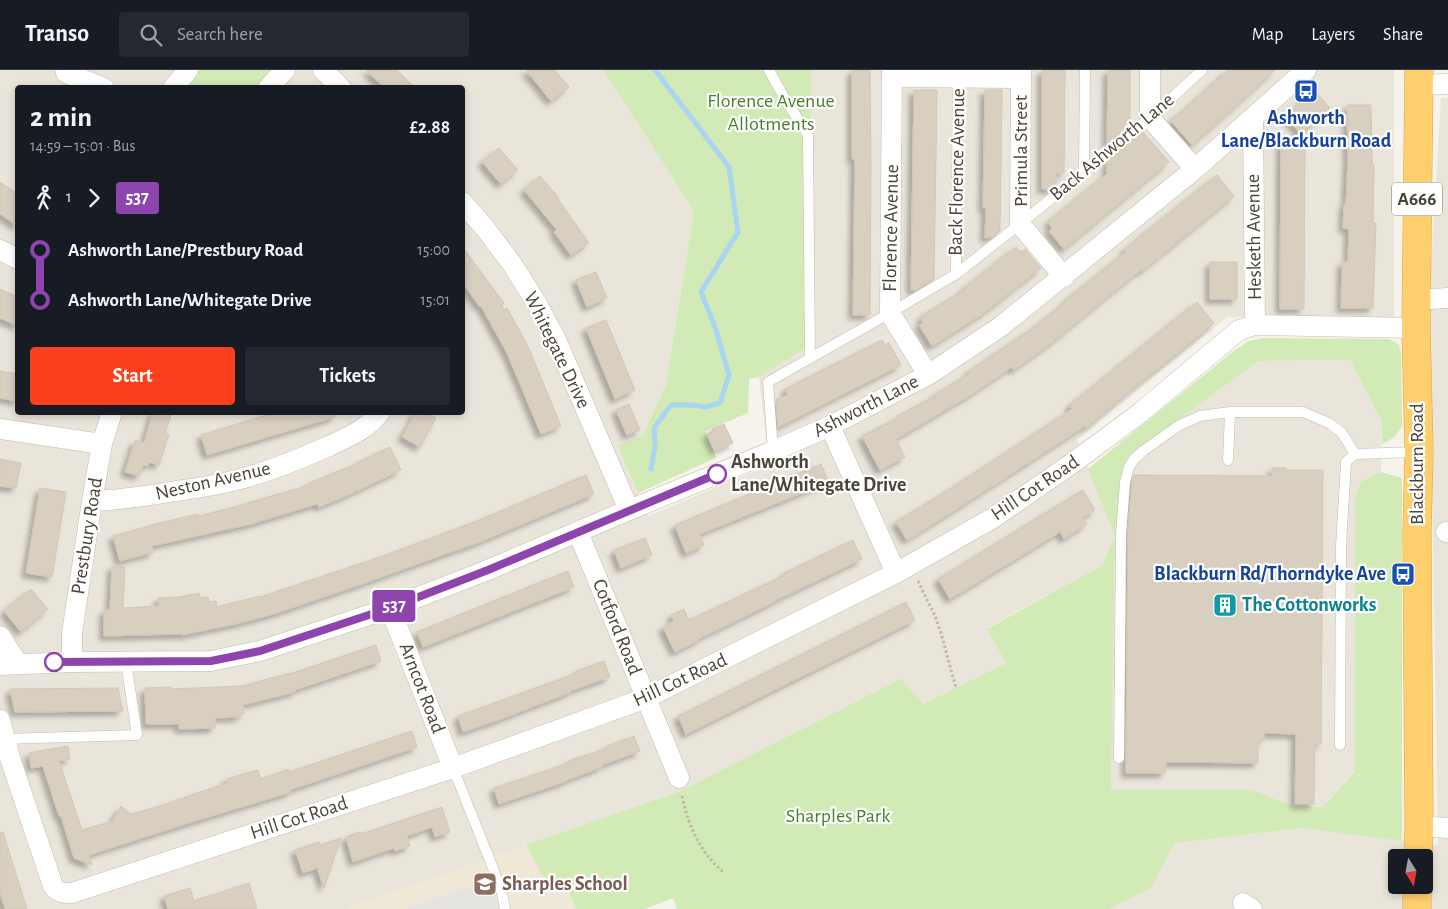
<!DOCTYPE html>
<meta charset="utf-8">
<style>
body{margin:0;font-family:"Alegreya Sans",sans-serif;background:#242831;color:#f1f3f6;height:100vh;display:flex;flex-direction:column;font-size:19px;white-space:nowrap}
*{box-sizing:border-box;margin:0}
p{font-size:16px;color:#9ea1a6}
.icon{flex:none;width:28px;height:28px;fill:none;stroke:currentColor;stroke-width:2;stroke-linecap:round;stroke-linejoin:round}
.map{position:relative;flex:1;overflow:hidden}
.panel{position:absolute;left:15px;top:15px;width:450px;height:330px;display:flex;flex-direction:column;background:#171b24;border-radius:5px;box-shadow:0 2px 8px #0003}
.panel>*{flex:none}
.badge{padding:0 10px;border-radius:4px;font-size:18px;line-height:32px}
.needle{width:32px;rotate:169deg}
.controls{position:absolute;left:1388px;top:779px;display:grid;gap:10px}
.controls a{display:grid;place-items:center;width:45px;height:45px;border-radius:5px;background:#171b24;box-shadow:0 2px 8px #0003;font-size:25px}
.map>.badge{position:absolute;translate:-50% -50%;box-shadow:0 0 0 2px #fff}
.legs{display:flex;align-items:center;gap:8px;height:55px;padding:0 15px;font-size:16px}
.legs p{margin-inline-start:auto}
.summary{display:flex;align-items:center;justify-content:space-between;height:85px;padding:0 15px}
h1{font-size:28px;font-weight:700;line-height:38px}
.action{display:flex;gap:10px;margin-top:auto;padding:10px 15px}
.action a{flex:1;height:58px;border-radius:5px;background:#fc3f1d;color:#fff;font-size:20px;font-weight:700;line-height:58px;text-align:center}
.action a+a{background:#242831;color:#f1f3f6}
ul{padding:0 15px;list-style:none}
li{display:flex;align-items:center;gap:18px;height:50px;font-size:19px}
li i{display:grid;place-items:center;width:8px;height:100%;margin:0 6px;background:currentColor}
li i::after{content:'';width:12px;height:12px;margin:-6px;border:4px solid;border-radius:50%;background:#171b24}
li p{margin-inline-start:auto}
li:first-child i{background:linear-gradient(#0000 50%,currentColor 0)}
li:last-child i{background:linear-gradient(currentColor 50%,#0000 0)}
header{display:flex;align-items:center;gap:30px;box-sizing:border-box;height:70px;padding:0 25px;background:#171b24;border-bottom:1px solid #363941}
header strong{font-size:24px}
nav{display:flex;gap:28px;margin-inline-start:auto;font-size:18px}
.search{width:350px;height:45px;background:#242831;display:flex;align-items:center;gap:12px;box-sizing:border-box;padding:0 18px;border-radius:5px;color:#9ea1a6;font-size:19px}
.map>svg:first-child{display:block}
.residential{fill:#eae5da;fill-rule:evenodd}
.education{fill:#efe8d6}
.green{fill:#d2eab5}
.parking{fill:#e5e3e0}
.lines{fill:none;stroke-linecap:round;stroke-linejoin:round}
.stream{stroke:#a9d4f2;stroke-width:5}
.building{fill:#d8cfc1;stroke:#d3c7b4;filter:url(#shadow)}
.lane-casing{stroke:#c2bbae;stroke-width:11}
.street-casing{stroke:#c2bbae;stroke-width:21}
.highway-casing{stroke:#e0a43c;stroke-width:29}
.path{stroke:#c4b79f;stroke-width:3;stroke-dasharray:2.5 2.5;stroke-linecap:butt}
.lane{stroke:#fff;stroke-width:10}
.street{stroke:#fff;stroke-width:20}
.highway{stroke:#ffcf6e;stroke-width:28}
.line-1-casing{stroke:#fff;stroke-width:11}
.line-1{stroke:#8e44ad;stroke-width:8}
.stop-1-dot{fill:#fff;stroke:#8e44ad;stroke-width:2.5}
.labels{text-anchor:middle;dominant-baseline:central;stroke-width:4.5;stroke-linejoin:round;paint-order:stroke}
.shield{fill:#fff;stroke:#817c74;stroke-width:1}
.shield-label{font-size:19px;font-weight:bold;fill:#4b4439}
.park-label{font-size:20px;fill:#4a7f2a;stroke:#fff}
.transit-label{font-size:20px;font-weight:bold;fill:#164399;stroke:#fff}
.street-label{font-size:20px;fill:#4b4439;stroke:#fff}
.stop-label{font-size:20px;font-weight:bold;fill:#4b4439;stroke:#fff;text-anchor:start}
.culture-label{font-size:20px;font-weight:bold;fill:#0d838f;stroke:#fff;text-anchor:start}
.education-label{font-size:20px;font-weight:bold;fill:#785e54;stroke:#fff;text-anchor:start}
</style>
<header>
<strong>Transo</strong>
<div class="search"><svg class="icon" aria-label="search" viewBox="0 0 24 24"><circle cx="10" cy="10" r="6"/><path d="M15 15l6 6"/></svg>Search here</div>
<nav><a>Map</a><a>Layers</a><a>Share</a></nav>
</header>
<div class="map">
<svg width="1448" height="839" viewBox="0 0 1448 839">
<defs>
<filter id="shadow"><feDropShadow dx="-4.5" dy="4.5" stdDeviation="2.5" flood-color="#0004"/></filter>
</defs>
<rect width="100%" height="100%" fill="#f6f3ec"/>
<!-- residential -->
<path class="residential" d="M0 0H603L694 141 666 315 642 366 617 377 648 446 769 395 759 307 812 274 811 0H1394V247H1227L1077 370 1115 464 1125 388 1258 291 1350 290 1382 352 1381 402 1361 412 1355 427 1354 701 1323 737H1295L1252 720 1111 721 1115 467 1102 495 987 558 1006 593 923 634 901 610 681 721 346 839H0ZM18 18H462V342H18Z
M1441 28H1448V839H1109L1151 818 1175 773 1301 758 1438 775 1429 231ZM1396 788H1424V815H1396Z"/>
<!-- education -->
<path class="education" d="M526 775 543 807 569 821 576 839H346V838Z"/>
<!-- green -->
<path class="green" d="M196 0H277L260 17 181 18Z
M603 0H811L812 274 759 307 749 309 748 343 705 361 716 388 638 423 617 376 642 366 666 315 694 141Z
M1264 268 1389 269 1398 274 1401 281 1402 356 1395 367 1382 374V352L1350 290 1258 291 1125 389 1115 466 1111 720H1252L1295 737H1323L1354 702 1355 427 1361 412 1381 402 1402 408V771L1301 758 1175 773 1151 818 1109 839H677L673 828 645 839H576L569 821 543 807 526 775 681 721 901 609 923 634 1006 593 987 559 1102 495 1115 466 1088 399 1235 280 1249 271Z"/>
<!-- parking -->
<path class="parking" d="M490 810 499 839H405Z"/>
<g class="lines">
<!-- stream -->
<path class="stream" d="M651 399 655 376 654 358 671 335H692L706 337 720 333 729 305 715 257 701 222 738 162 729 97 655 0"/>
</g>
<!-- building -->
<path class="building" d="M366 0H397L415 18H385Z
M526 0H555L569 17 551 31Z
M852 0H870L871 97 870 245H853L855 89H852Z
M1042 0H1065L1064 103H1056V116L1052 119H1042Z
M1108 0H1130V53H1133L1107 74Z
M1228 0H1275L1192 75 1171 51 1192 33Z
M914 20H937L934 209 916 220H911Z
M985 20H1002L1000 161 992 167 985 168 986 138H983Z
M1314 20 1330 38 1301 64 1285 46Z
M1347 35H1371L1372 95H1374L1373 153H1376L1373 238H1341L1342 192H1348L1349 159 1343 158 1344 134H1346L1348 90Z
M1143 62 1169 92 1064 179 1049 161 1052 158 1048 152 1108 103H1107V92Z
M1281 70H1305L1304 239H1280Z
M499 78 518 100 501 114 482 92Z
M1217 105 1234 126 1142 201 1141 200 1112 223 1050 274 1014 300 1012 297 967 327 896 369 905 387 880 400 862 366 899 347 898 346 935 326 934 325 970 303 969 301 1036 256 1067 231 1066 230 1126 182 1124 180Z
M540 106 559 128 558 129 589 173 571 185 554 162 557 160 524 120Z
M0 112 18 124V156L0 144Z
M462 176 504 233 502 235 504 240 507 238 527 274 561 356 541 364 507 283 481 236 480 237 462 212Z
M1016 177 1021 182 1025 179 1041 198 984 243 932 276 919 255 923 253 921 249 927 246H921L966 219H963Z
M1210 192H1237V229H1210Z
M596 202 607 228 587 237 576 210Z
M0 219 18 227V256L0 248Z
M1197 232 1214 253 1185 277 1134 317 1087 357 1085 356 966 433 907 470 896 452 950 419 1072 339 1069 336Z
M606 250 635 320 615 329 586 258Z
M882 270 885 275 889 273 901 295 778 357 776 330 788 325 785 319Z
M0 301 18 304V331L0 328Z
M629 334 640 360 627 365 616 340Z
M153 342H172L165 363 169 364 159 395 149 392 148 396 143 395 139 406 125 402 135 370 144 373Z
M276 342H335V347L207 385 201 365Z
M416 342H426L436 348 420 377 402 367Z
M724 354 733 373 715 381 707 364 713 361 712 359Z
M390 377 401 400 348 425 319 437 317 434 251 454 152 476 154 482 120 491 113 466 163 452 198 444 199 446 230 438 310 415 309 413 359 393 358 392Z
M0 389 21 393 16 418 0 416Z
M821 394 829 412 700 464 704 475 686 483 675 455Z
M1272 398H1286V400H1323L1321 674H1315L1314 734H1295L1296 664 1264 663V670H1258V693L1166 692 1165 703H1126L1128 458 1132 413 1134 405 1272 406Z
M586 405 594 424 482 471 359 515 277 543 240 553 182 565V564L104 566V540H110L112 496 125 497 123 538 159 536 158 528 179 527 199 523 200 528 208 527 209 532 216 531 217 537 260 526V527L383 486 477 451Z
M40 418 66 422 52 507 26 503Z
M1083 420 1095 440 1083 448 1087 454 1064 469 1060 462 950 529 938 509Z
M645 468 652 485 621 498 614 480Z
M853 470 862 489 776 530V531L698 569 699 570 675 582 663 557 674 551 671 545 684 539 689 550 785 505 784 503Z
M568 501 574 517 423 577 417 562Z
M31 519 48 539 21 562 4 541Z
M906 532 915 550 686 664 678 646Z
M376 575 381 591 295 620V622L243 635 244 644H239V647L215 648V658L179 659V654H146L145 618 171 617V619L242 616 290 603V604Z
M604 591 610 607 570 621 571 622 498 650 463 662 458 646 577 603 576 601Z
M118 618 123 641 15 642 10 619Z
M412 661 417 677 290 720 291 722 182 755 89 785 92 795 74 788 61 746H59L43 696 31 698 29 683 68 676 70 689 59 691 82 760 113 751 121 736 131 744 154 738 227 713 226 709 258 700 261 709 288 699 289 702Z
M634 666 640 681 602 695V697L567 710V711L499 734 494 718 569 693 568 691 608 678 607 676Z
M442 737 450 762 435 767 432 757 407 766 410 776 395 781 394 778 353 792 346 767 360 762 361 764Z
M3 762 22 823 27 839H5L0 823V763Z
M341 768 324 818 317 798 303 803 295 780 319 772 320 775Z
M249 813 257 839H168L164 826 190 818 194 831Z"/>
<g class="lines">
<!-- lane casing -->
<g class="lane-casing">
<path id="lane" d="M769 0 785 29 808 65 810 288
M1084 100 1085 0
M956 204 958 6
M773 381 768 312 890 243 956 204 1020 154 1150 48 1202 0
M1228 390 1230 342H1303L1329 353 1342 363 1355 384
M3 669 137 665 126 592
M1340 675 1341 476 1346 392 1355 384 1418 382
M1119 688 1121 464 1125 412 1129 397 1134 389 1143 381 1178 356 1200 346 1230 342
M453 698 489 788 502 823 505 839"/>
</g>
<!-- street casing -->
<g class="street-casing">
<path id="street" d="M323 0 341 18
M892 0 890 243 928 305
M1021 0 1020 154 1064 207
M1150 0V48L1195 99
M66 3 104 18
M892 7 1021 8
M1419 15 1448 14
M173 18 188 0
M268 18 285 0
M1253 48 1255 255
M462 132 485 158 512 194 536 232 557 272 629 440
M0 180 18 189
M1416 230 1448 228
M830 356 896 503
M0 359 102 374
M92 431C121 430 147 426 176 421 197 418 219 415 240 409 271 401 300 389 329 376 348 367 368 359 380 342
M578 462 679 708
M1446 462H1448
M390 538 453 698
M0 566 18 594
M72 592V563L92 431 102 374 112 342
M0 595 72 592 211 591 260 581 390 538 488 500 629 440 773 381 830 356 928 305 1000 257 1195 99 1306 0
M0 650 10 688 53 816C58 823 64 824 72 823L453 698 646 628 896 503 993 448 1074 392 1140 343 1239 260 1255 255 1416 258
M1419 756 1448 758
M1243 833 1252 839"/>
</g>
<!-- highway casing -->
<g class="highway-casing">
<path id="highway" d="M1418 788 1419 756 1417 462 1419 382 1416 258 1419 0
M1417 839V815"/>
</g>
<!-- path -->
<path class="path" d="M918 511 935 546 941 563 956 618
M682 726C689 757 699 781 724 803"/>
<!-- lane -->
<use href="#lane" class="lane"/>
<!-- street -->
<use href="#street" class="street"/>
<!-- highway -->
<use href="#highway" class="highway"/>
</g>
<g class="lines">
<!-- line-1 casing -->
<g class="line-1-casing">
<path id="line-1" d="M54 592 211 591 260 581 390 538 488 500 717 404"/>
</g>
<!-- line-1 -->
<use href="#line-1" class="line-1"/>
</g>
<!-- icons -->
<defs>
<g id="bus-square" transform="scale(1.25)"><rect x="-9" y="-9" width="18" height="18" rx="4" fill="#1a4fb4" stroke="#fff"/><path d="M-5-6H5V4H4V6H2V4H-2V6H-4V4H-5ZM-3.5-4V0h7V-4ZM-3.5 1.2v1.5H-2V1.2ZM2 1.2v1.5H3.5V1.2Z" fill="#fff"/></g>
<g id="building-square" transform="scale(1.25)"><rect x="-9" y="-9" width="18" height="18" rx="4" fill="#0f9aa8" stroke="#fff"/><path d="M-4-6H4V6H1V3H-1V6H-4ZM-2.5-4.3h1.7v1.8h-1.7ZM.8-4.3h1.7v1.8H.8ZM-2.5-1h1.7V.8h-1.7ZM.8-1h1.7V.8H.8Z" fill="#fff"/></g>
<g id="school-square" transform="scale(1.25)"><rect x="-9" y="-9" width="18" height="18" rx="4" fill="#8d6e63" stroke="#fff"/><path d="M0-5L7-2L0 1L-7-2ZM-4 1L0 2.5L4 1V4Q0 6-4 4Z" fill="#fff"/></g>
</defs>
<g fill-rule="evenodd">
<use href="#bus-square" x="1306" y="21"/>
<use href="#bus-square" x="1403" y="504"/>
<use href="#building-square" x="1225" y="535"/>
<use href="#school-square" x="485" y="814"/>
</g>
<!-- markers -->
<g class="stop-1-dot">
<circle cx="717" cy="404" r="9"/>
<circle cx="54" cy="592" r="9"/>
</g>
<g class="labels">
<!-- shield labels -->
<rect class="shield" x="1392" y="112.5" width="50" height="33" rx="4"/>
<g class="shield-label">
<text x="1417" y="129">A666</text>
</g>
<!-- park labels -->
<g class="park-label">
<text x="771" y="31">Florence Avenue<tspan x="771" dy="23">Allotments</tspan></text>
<text x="838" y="746">Sharples Park</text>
</g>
<!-- transit labels -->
<g class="transit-label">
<text x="1306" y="48">Ashworth<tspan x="1306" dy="23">Lane/Blackburn Road</tspan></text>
<text x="1386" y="504" text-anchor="end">Blackburn Rd/Thorndyke Ave</text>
</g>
<!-- street labels -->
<g class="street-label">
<text transform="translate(1112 77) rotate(-40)">Back Ashworth Lane</text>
<text transform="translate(1021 81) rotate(-90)">Primula Street</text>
<text transform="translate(957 102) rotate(-89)">Back Florence Avenue</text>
<text transform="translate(891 158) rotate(-89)">Florence Avenue</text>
<text transform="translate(1254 167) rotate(-91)">Hesketh Avenue</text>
<text transform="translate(557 280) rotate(64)">Whitegate Drive</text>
<text transform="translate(866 336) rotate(-27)">Ashworth Lane</text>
<text transform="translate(1417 394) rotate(-90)">Blackburn Road</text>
<text transform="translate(213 411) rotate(-13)">Neston Avenue</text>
<text transform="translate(1035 418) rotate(-34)">Hill Cot Road</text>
<text transform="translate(87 466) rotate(-81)">Prestbury Road</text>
<text transform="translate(617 557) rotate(68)">Cotford Road</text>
<text transform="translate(680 610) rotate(-25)">Hill Cot Road</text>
<text transform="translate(422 618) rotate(69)">Arncot Road</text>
<text transform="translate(299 748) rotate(-18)">Hill Cot Road</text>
</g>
<!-- stop labels -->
<g class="stop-label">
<text x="731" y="392">Ashworth<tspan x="731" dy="23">Lane/Whitegate Drive</tspan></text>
</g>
<!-- culture labels -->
<g class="culture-label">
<text x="1242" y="535">The Cottonworks</text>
</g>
<!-- education labels -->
<g class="education-label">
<text x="502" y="814">Sharples School</text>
</g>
</g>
</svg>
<div class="controls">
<a><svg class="needle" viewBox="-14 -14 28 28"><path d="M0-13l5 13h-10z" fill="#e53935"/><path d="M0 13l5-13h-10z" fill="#9ea1a6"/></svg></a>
</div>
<b class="badge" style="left:394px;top:536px;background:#8e44ad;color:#fff">537</b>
<section class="panel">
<div class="summary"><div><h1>2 min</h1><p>14:59 – 15:01 · Bus</p></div><b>£2.88</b></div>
<div class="legs"><svg class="icon" aria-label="walk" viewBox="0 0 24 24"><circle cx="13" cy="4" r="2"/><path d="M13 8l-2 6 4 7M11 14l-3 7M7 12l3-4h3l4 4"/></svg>1<svg class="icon" aria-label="forward" viewBox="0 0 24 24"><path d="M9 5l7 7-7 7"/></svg><b class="badge" style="background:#8e44ad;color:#fff">537</b></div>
<ul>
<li><i style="color:#8e44ad"></i><b>Ashworth Lane/Prestbury Road</b><p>15:00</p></li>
<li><i style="color:#8e44ad"></i><b>Ashworth Lane/Whitegate Drive</b><p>15:01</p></li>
</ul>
<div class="action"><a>Start</a><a>Tickets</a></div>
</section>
</div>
